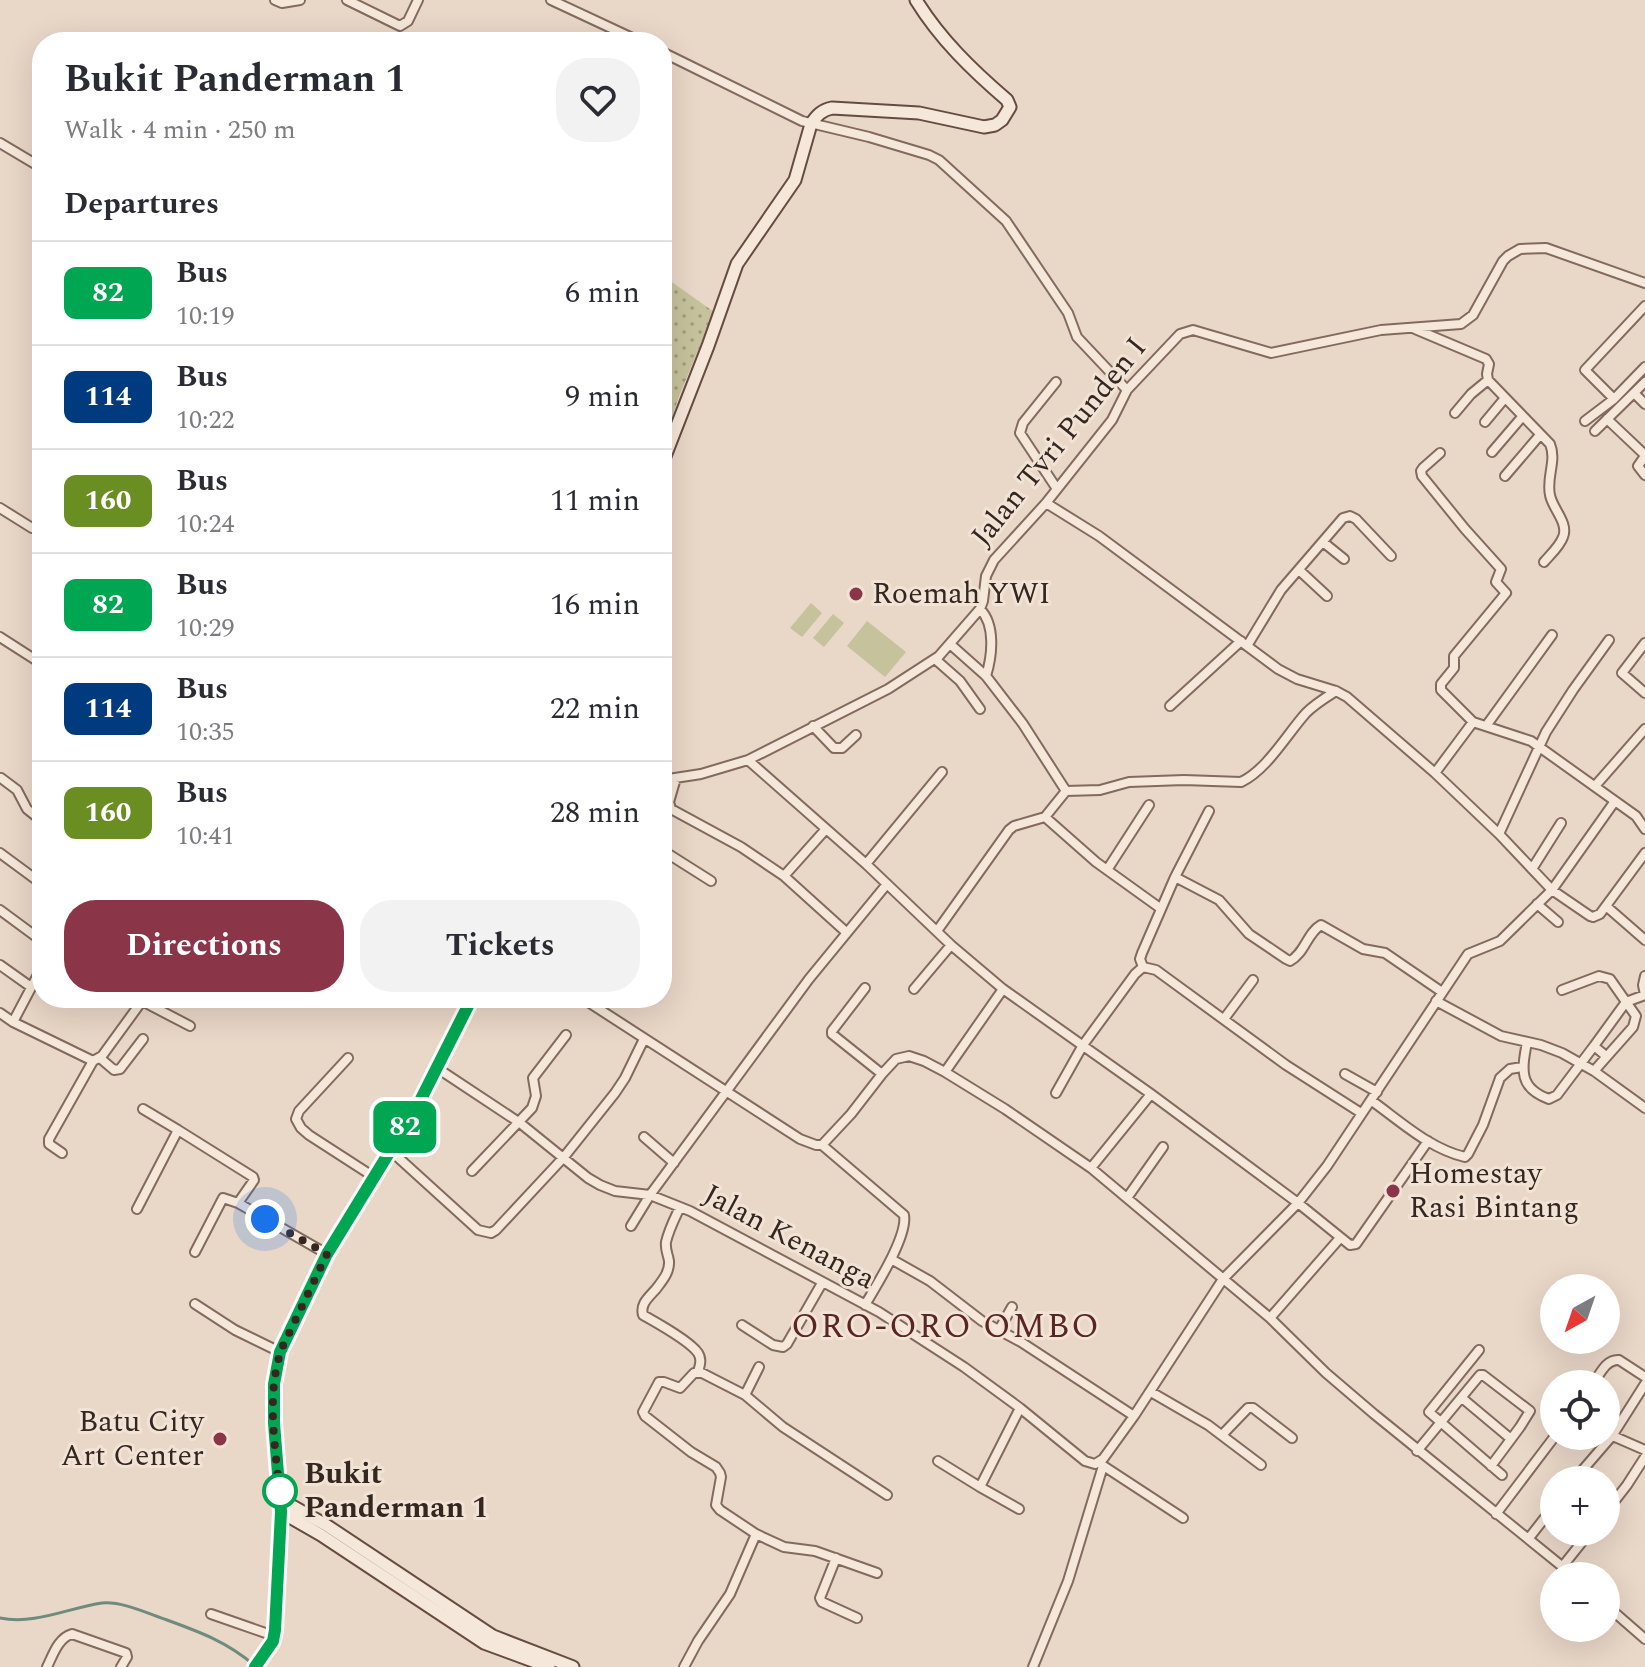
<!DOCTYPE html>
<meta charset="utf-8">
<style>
body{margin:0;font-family:Spectral,serif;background:#f2f2f3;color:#2b2b33;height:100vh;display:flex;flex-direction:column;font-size:30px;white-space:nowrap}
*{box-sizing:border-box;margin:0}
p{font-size:26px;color:#7c7c81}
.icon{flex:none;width:44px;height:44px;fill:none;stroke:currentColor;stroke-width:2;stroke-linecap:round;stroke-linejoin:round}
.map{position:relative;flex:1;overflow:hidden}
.drawer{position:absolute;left:32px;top:32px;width:640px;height:976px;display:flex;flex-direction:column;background:#fff;border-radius:32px;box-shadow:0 8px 32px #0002}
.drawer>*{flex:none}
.badge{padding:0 16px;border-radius:12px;font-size:28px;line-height:52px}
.needle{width:52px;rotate:220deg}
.fabs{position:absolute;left:1540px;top:1274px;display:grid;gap:16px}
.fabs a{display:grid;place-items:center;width:80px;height:80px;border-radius:50%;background:#fff;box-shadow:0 8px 32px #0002;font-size:40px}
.you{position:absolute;width:40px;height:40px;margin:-20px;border:6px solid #fff;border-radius:50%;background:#1a73e8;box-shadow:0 0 0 12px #1a73e833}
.map>.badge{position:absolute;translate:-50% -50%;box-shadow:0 0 0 4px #fff}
h2{padding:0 32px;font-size:30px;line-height:72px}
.round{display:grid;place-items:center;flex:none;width:84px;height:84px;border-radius:32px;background:#f2f2f3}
.head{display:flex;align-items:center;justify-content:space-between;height:136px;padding:0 32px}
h1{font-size:38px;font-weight:700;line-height:60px}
.button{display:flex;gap:16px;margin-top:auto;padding:16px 32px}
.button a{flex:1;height:92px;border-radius:32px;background:#8b3548;color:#fff;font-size:32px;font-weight:700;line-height:92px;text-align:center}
.button a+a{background:#f2f2f3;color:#2b2b33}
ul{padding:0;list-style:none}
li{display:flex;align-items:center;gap:24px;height:104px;padding:0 32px;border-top:2px solid #e1e1e2}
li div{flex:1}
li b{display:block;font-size:30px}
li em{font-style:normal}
li .badge{min-width:88px;font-weight:700;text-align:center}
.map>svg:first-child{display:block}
.grass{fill:#c6c29c}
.park{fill:url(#park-dots)}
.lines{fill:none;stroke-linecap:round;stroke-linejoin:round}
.stream{stroke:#6f8b7e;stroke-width:3}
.street-casing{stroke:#836a5e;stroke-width:12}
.secondary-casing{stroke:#654b41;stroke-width:15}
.street{stroke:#f5e7d9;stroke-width:8}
.secondary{stroke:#f5e7d9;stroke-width:11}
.line-casing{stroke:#fff;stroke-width:18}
.line{stroke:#00a651;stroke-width:12}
.walk{stroke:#352620;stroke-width:8;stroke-dasharray:0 14.4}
.poi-dot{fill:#8b3548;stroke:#f1e3d5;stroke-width:3}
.stop-dot{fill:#fff;stroke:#00a651;stroke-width:4}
.labels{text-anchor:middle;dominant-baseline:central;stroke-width:6;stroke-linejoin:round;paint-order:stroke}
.street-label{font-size:30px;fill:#352620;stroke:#f1e3d5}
.poi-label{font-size:30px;fill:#352620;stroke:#f1e3d5;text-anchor:start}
.stop-label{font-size:30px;font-weight:bold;fill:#352620;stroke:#f1e3d5;text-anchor:start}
.quarter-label{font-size:34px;letter-spacing:2px;fill:#5c2525;stroke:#f1e3d5}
</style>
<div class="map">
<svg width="1645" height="1667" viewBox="0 0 1645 1667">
<defs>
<pattern id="park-dots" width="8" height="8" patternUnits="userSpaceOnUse" patternTransform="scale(2)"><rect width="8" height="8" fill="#c6c29c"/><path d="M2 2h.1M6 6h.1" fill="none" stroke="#a29d7f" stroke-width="1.8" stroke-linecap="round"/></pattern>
</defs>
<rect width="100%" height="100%" fill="#e9d7c7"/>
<!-- grass -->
<path class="grass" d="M811 603 822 613 802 637 790 628Z
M833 614 844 623 824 647 813 638Z
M867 621 906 652 885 677 847 646Z"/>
<!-- park -->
<path class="park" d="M662 275 714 312 679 396 662 449Z"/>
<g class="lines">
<!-- stream -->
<path class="stream" d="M0 1618C35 1625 68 1608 102 1603 122 1601 149 1614 167 1620 200 1632 227 1642 254 1665"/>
<!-- street casing -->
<g class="street-casing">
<path id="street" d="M275 0 282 3 300 0
M347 0 400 26 408 21 418 0
M551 0 641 42
M662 52 802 121 869 137 929 155 939 160 1006 221 1068 313 1077 337 1127 390
M0 143 42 168
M1645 306 1585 370 1614 399 1645 367
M1415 329 1486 359 1489 364 1487 374 1488 380 1550 444C1557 461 1546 477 1550 495 1552 508 1569 523 1563 537 1560 546 1550 555 1544 562
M1056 382 1023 423 1020 433 1057 489
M1634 393 1645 404
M1455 413 1471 394 1488 380
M1607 419 1645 455
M1585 421 1614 399
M1485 422 1505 398
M1595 431 1645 382
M1492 452 1522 417
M1440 453 1423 468 1421 471 1422 476 1465 529 1501 569 1496 582 1506 593 1454 656V668L1441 684V690L1473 722 1531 741 1636 816 1645 829
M1645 456 1638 466 1645 475
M1505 476 1540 435
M1046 503 1099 536 1278 669 1297 679 1336 691 1347 697 1435 773 1499 834 1552 890 1615 801
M0 508 32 528
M1323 542 1344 559
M1299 570 1327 596
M980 609C996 625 992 657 986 676
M0 637 42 664
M1645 643 1622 673 1645 693
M950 644 986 676 1023 724 1066 791
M1247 646 1281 590 1343 518 1350 516 1356 519 1391 556
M935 659 960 681 980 709
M1170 706 1241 641
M813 726 834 748H842L856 735
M1486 726 1552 635
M748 760 866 864 951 945 1003 989 1151 1094 1298 1203 1350 1245 1356 1244 1428 1141
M1435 773 1473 722
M1 778 17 790 27 809 42 821
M676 778 669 802 671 809 741 847 784 876 846 932
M662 780 701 774 748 760 888 689 939 656 980 609 983 601 986 576 994 560 1046 503 1112 420 1127 390 1180 334 1193 330 1271 353 1381 330 1461 324 1473 315 1503 261 1508 256 1520 249 1546 248 1645 283
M1595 786 1645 729
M1045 817 1096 862 1160 908
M1499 834 1546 732 1573 690 1609 640
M662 850 711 881
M0 853 42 884
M866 864 942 772
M1532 869 1561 823
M1107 870 1149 805
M784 876 826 829
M1175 877 1219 900 1249 934 1286 959 1290 961C1305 953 1307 933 1321 925L1363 949 1385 953 1442 992
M1537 904 1558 922
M1606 906 1645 940
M0 910 42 941
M937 931 1009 830 1014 826 1045 817 1066 791 1100 790 1129 782 1184 780 1241 782C1267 770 1287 734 1306 713 1315 704 1325 698 1336 691
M0 965 31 987
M1143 967 1140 959 1142 953 1175 877 1209 811
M865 988 832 1031V1034L882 1074
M914 989 951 945
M1562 990 1599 976 1610 979 1636 1016 1633 1027 1594 1071
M1645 995 1643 985 1645 976
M582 998 800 1139 816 1145H822L904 1215C908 1236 876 1286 865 1305
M1436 1001 1501 1036 1541 1045 1562 1053 1594 1071 1645 1108
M0 1013 13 1022 42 967
M1224 1019 1253 980
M13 1022 93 1061 49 1139V1144L62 1153
M1527 1042C1522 1069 1518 1088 1549 1099L1557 1095 1594 1046
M1606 1056 1594 1046 1626 1002 1645 995
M100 1058 114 1070 120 1069 143 1039
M348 1058 299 1111 296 1119 301 1128 309 1135 374 1177
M93 1061 102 1056 142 1001 190 1026
M437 1068 520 1123 588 1178 600 1185 615 1191 650 1195 690 1211 879 1312 964 1367 1020 1408 1085 1461 1095 1464 1103 1459 1134 1416 1223 1279 1298 1203 1327 1166 1468 954 1500 941 1552 890 1590 916 1593 917 1600 914 1645 853
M945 1072 1003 989
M1345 1074 1377 1092
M1056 1093 1083 1045 1135 974 1143 967 1156 970 1286 1065 1361 1113
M1372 1101C1400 1121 1430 1149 1465 1157L1468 1154 1483 1125 1500 1078 1510 1069 1522 1067
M143 1109 178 1130
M644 1137 674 1163
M822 1145 851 1114 882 1074 896 1059 909 1056 924 1061 945 1072 1005 1109 1091 1168 1270 1318 1326 1373 1374 1414 1574 1576
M391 1151 478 1230 491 1233 496 1230 564 1157 615 1093 625 1078 644 1039
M1091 1168 1151 1094
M472 1171 532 1108 536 1096 533 1078 566 1035
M1127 1198 1163 1147
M680 1207C675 1218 669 1229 666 1242 665 1250 668 1254 669 1261 670 1272 662 1281 656 1289 648 1298 640 1304 643 1315 657 1323 690 1341 698 1353 702 1359 700 1365 698 1372
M137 1209 178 1130 253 1177 254 1180 238 1203
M631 1226 650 1195 809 979 887 884
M195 1252 223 1198 238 1203 327 1254
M891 1259 930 1281 982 1321 1021 1342 1134 1416
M195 1304 235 1330 280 1352
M1270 1318 1340 1238
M742 1325 773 1345 783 1347 787 1344 822 1283
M999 1330 1012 1307
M1479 1350 1429 1412 1502 1475
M1593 1384C1600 1374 1606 1359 1619 1360L1645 1377
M1151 1392 1208 1425 1261 1465
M745 1395 759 1367
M1462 1398 1511 1439
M1606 1433 1645 1450
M1222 1435 1248 1408H1253L1292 1438
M1417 1451 1480 1375H1483L1530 1411 1520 1427 1491 1466
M938 1461 980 1487 1020 1408
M1099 1463 1183 1518
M1574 1480 1612 1436 1645 1384
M980 1487 1019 1509
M1606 1512 1627 1485 1645 1457
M1496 1514 1555 1436
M756 1534 784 1547 815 1551 877 1573
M1529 1538 1554 1506
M836 1558 820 1598 822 1602 857 1618
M1562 1567 1590 1532
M1606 1605 1645 1639
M211 1614 274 1636
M47 1667C53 1655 58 1638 72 1634L126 1653 127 1657 121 1667
M684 1667 698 1641 730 1594 756 1534 720 1510 716 1505 721 1477 720 1473 716 1467 691 1452 645 1416 643 1412 659 1382H664L680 1388 694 1373H702L745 1395 783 1427 887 1495
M1033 1667 1068 1581 1103 1466"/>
</g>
<!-- secondary casing -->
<g class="secondary-casing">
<path id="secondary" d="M662 464 708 346 737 264 795 180 811 124C817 115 822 110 832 108L919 113 984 127 995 125 1002 120 1010 107 1007 100C972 70 940 39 916 0
M280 1499 326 1525 493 1636 573 1667
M281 1512 321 1535 484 1643 549 1667
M255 1667 273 1641 275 1630 281 1512 274 1423V1384L280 1352 327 1254 417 1107 472 998"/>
</g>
<!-- street -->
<use href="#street" class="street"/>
<!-- secondary -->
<use href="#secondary" class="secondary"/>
</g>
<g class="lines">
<!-- line casing -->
<g class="line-casing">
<path id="line" d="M255 1667 273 1641 275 1630 281 1512 274 1423V1384L280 1352 327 1254 417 1107 472 998"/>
</g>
<!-- line -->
<use href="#line" class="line"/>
<!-- walk -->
<path class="walk" d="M265 1219 327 1254 280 1352C278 1362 275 1373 274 1384 270 1421 277 1461 280 1499V1491"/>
</g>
<!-- markers -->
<g class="poi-dot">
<circle cx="856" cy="594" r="8"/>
<circle cx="1393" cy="1191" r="8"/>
<circle cx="220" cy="1439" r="8"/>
</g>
<circle class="stop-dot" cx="280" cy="1491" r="16"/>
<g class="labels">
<!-- street labels -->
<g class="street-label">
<text transform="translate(1059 442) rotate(-51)">Jalan Tvri Punden I</text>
<text transform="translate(789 1237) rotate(28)">Jalan Kenanga</text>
</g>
<!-- poi labels -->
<g class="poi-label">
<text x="872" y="594">Roemah YWI</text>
<text x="1409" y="1174">Homestay<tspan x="1409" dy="34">Rasi Bintang</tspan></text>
<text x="204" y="1422" text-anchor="end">Batu City<tspan x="204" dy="34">Art Center</tspan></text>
</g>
<!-- stop labels -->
<g class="stop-label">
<text x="304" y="1474">Bukit<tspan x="304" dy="34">Panderman 1</tspan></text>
</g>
<!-- quarter labels -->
<g class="quarter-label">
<text x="946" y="1327">ORO-ORO OMBO</text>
</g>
</g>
</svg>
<div class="fabs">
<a><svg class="needle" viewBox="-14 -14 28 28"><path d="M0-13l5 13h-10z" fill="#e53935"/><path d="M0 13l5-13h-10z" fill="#7c7c81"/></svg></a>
<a><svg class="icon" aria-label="locate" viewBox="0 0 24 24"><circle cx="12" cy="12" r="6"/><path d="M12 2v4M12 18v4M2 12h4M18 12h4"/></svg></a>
<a>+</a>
<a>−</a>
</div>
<div class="you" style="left:265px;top:1219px"></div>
<b class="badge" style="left:405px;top:1127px;background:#00a651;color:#fff">82</b>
<section class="drawer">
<div class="head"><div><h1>Bukit Panderman 1</h1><p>Walk · 4 min · 250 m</p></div><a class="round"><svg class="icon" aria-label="heart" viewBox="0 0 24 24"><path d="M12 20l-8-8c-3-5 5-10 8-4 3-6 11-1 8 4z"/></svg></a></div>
<h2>Departures</h2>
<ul>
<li><span class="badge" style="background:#00a651;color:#fff">82</span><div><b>Bus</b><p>10:19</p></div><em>6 min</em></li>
<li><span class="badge" style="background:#003b80;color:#fff">114</span><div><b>Bus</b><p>10:22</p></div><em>9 min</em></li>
<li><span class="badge" style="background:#6b8e23;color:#fff">160</span><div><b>Bus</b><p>10:24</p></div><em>11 min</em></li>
<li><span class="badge" style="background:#00a651;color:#fff">82</span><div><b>Bus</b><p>10:29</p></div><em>16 min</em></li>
<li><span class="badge" style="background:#003b80;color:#fff">114</span><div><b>Bus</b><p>10:35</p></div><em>22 min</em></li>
<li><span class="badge" style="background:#6b8e23;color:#fff">160</span><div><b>Bus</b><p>10:41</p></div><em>28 min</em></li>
</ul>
<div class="button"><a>Directions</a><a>Tickets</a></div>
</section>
</div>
